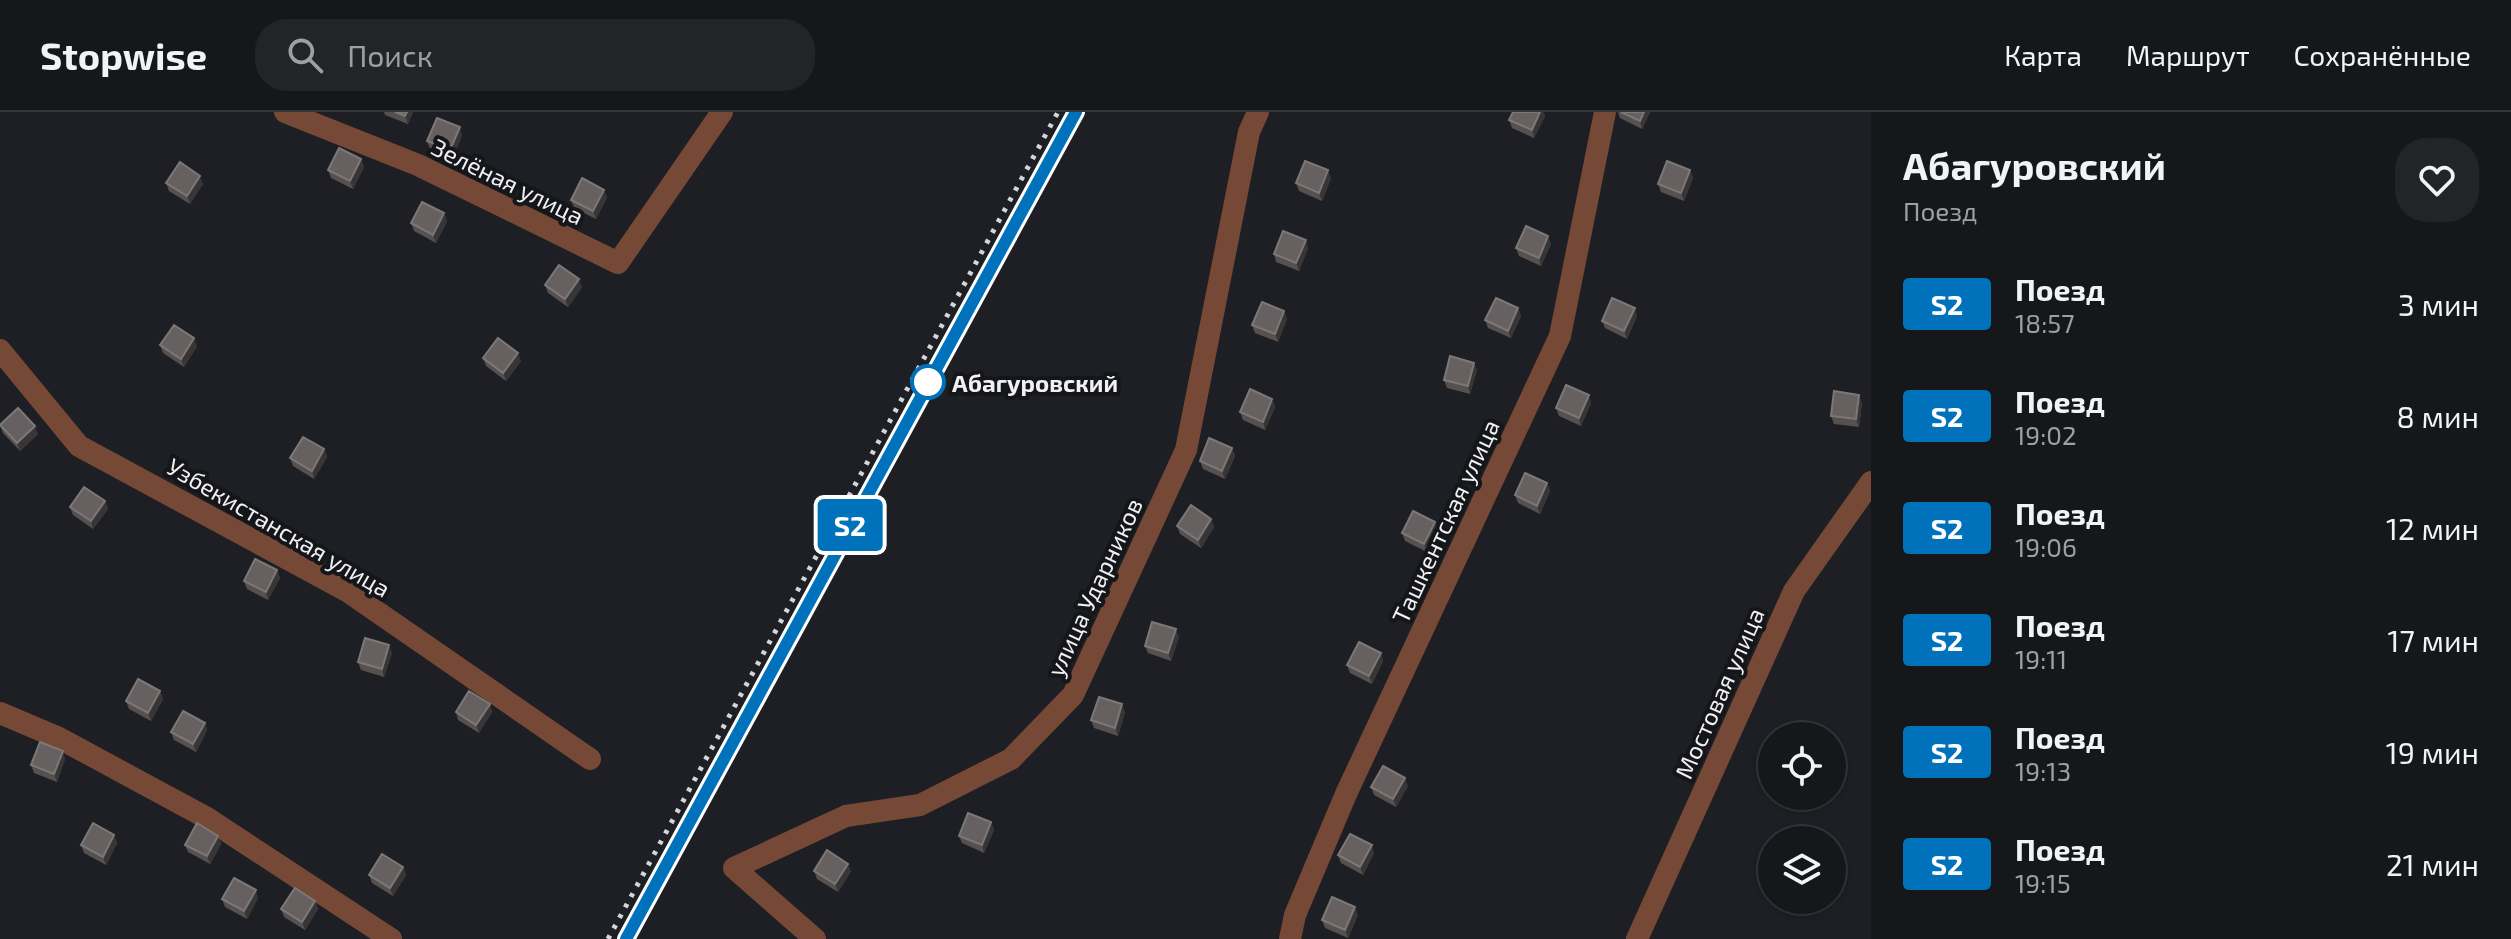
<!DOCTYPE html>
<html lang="ru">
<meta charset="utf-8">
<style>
body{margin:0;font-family:"Exo 2",sans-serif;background:#232428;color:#f1f3f6;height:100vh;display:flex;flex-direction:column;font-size:30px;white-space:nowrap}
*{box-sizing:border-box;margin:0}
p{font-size:26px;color:#9e9fa3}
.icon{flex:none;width:44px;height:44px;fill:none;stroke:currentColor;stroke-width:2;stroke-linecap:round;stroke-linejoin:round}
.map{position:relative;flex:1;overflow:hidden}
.panel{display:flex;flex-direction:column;background:#16171b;width:640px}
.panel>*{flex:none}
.badge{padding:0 16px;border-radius:6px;font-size:28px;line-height:52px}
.fabs{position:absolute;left:1758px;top:610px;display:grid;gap:16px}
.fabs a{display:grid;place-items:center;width:88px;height:88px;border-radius:50%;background:#16171b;box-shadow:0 2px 6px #0004,0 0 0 2px #35363a;font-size:40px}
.map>.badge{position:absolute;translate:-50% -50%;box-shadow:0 0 0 4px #fff}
.round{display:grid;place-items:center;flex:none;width:84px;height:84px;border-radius:32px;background:#232428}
.overview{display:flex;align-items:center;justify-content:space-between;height:136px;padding:0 32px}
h1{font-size:38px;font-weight:700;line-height:60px}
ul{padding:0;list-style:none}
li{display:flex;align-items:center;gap:24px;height:112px;padding:0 32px}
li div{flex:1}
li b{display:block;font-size:30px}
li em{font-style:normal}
li .badge{min-width:88px;font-weight:700;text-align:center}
header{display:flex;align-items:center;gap:48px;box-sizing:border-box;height:112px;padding:0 40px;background:#16171b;border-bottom:2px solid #35363a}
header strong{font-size:38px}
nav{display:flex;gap:44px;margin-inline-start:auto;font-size:28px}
.search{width:560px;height:72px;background:#232428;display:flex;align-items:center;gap:20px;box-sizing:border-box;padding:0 28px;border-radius:32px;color:#9e9fa3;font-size:30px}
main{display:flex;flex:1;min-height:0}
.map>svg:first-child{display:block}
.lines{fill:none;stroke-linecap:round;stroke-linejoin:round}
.minor{stroke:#764936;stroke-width:22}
.rail{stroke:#d5d6da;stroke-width:5;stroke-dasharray:4 8;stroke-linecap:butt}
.wall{fill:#56504f}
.shaded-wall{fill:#383536}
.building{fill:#666160;stroke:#7c7878;stroke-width:2}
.line-casing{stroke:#fff;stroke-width:18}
.line{stroke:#0072bc;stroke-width:12}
.stop-dot{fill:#fff;stroke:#0072bc;stroke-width:4}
.labels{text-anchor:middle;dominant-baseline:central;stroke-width:8;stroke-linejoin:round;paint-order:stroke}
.street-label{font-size:24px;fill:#f1f1f5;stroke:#15161a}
.stop-label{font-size:24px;font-weight:bold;fill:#f1f1f5;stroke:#15161a;text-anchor:start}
</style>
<header>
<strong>Stopwise</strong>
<div class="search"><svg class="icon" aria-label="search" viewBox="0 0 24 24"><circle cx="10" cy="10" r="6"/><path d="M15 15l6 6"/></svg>Поиск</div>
<nav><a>Карта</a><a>Маршрут</a><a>Сохранённые</a></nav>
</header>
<main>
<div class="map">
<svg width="1871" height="827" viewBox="0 0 1871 827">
<rect width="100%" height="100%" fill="#1e1f24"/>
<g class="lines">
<!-- minor -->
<path class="minor" d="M285 0 418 53 618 151 722 0
M0 238 79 334 347 479 590 647
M0 601 59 626 207 706 391 827
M815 827 734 756 846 704 920 693 1011 647 1073 583 1186 338 1249 20 1258 0
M1290 827 1295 803 1346 682 1560 224 1605 0
M1637 827 1794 479 1871 370"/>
<!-- rail -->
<path class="rail" d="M608 827 1058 0
M626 827 1076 0"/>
</g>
<!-- wall -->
<path class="wall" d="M384 0H413L408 12 385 3Z
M1513 0H1543L1545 4 1534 26 1512 16 1509 8Z
M1618 0H1650L1642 17 1620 6Z
M462 23 453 46 430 37 427 29Z
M361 47 364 55 353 77 331 66 328 58Z
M1690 58 1693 66 1684 89 1661 80 1658 72Z
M1331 66 1322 89 1299 79 1296 71Z
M166 71 203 72 190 92 169 79Z
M607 85 596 107 574 96 571 88Z
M444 101 447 109 436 131 414 119 411 111Z
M1551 132 1541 154 1519 144 1516 136Z
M1308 136 1299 159 1276 150 1274 142Z
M545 173 582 175 568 195 548 181Z
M1518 196 1521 204 1511 226 1488 216 1485 208Z
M1284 199 1287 207 1278 230 1255 221 1252 213Z
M1637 204 1627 227 1605 216 1602 209Z
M160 233 197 234 184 255 163 241Z
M483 246 521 249 506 269 486 254Z
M1474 251 1477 258 1470 282 1447 276 1444 268Z
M1272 287 1275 295 1265 318 1243 308 1240 300Z
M1591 291 1581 314 1559 304 1556 296Z
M1862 291 1859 315 1834 312 1831 304Z
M0 313 38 322 20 339 3 321Z
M1232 336 1235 344 1225 367 1203 357 1200 349Z
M324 337 327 345 314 367 293 354 290 346Z
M1547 371 1550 379 1540 402 1518 391 1515 383Z
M105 389 108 397 93 417 73 403 70 395Z
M1211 407 1214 415 1201 436 1180 422 1177 414Z
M1435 410 1438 418 1427 440 1405 429 1402 421Z
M277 458 280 466 268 488 247 477 244 469Z
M1179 525 1171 549 1148 541 1145 534Z
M392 541 384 565 361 558 358 550Z
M1381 541 1383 549 1372 572 1350 561 1347 553Z
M160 579 163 587 151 609 129 597 126 589Z
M490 592 492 600 479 621 458 608 456 600Z
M1125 600 1118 624 1094 616 1091 608Z
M205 611 207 618 196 640 174 628 171 620Z
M65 647 57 670 34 661 31 653Z
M1408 674 1396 695 1374 683 1371 675Z
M991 710 994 718 984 741 962 731 959 724Z
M114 723 117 731 106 753 84 741 81 733Z
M218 724 221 732 210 752 188 740 185 733Z
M1374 741 1363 763 1341 751 1338 743Z
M403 755 406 763 393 784 372 771 369 763Z
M814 759H851L838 780 817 767Z
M258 786 247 807 225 795 222 787Z
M315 789 318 797 305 818 284 805 281 797Z
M1358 803 1348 826 1325 816 1322 808Z"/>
<!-- shaded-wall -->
<path class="shaded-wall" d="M407 0H413L408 12 405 4Z
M1540 0H1543L1545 4 1534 26 1532 18Z
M1644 0H1650L1642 17 1640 9Z
M460 15 462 23 453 46 450 38Z
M361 47 364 55 353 77 350 69Z
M1328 58 1331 66 1322 89 1319 81Z
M1690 58 1693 66 1684 89 1681 81Z
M200 64 203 72 190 92 187 84Z
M604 78 607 85 596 107 593 99Z
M444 101 447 109 436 131 433 123Z
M1548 124 1551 132 1541 154 1539 146Z
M1306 128 1308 136 1299 159 1296 151Z
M579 167 582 175 568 195 565 187Z
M1518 196 1521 204 1511 226 1508 219Z
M1635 196 1637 204 1627 227 1624 219Z
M1284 199 1287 207 1278 230 1275 222Z
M194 226 197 234 184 255 181 247Z
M518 241 521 249 506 269 503 261Z
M1474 251 1477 258 1470 282 1468 274Z
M1589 283 1591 291 1581 314 1579 306Z
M1859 283 1862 291 1859 315 1856 307Z
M1272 287 1275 295 1265 318 1263 310Z
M35 314 38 322 20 339 17 331Z
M1232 336 1235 344 1225 367 1222 359Z
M324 337 327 345 314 367 312 359Z
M1547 371 1550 379 1540 402 1537 394Z
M105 389 108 397 93 417 91 409Z
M1211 407 1214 415 1201 436 1198 428Z
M1435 410 1438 418 1427 440 1424 432Z
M277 458 280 466 268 488 266 480Z
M1176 517 1179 525 1171 549 1168 541Z
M389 533 392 541 384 565 382 557Z
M1381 541 1383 549 1372 572 1369 564Z
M160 579 163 587 151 609 148 601Z
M490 592 492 600 479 621 476 613Z
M1122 592 1125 600 1118 624 1115 616Z
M205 611 207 618 196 640 193 632Z
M63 639 65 647 57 670 54 662Z
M1405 666 1408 674 1396 695 1393 687Z
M991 710 994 718 984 741 982 733Z
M114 723 117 731 106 753 103 745Z
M218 724 221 732 210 752 207 744Z
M1372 733 1374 741 1363 763 1360 755Z
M848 752 851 759 838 780 835 772Z
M403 755 406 763 393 784 390 776Z
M256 778 258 786 247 807 244 799Z
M315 789 318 797 305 818 302 810Z
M1355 795 1358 803 1348 826 1345 818Z"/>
<!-- building -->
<path class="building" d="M395 0H407L405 4Z
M1513 0H1540L1532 18 1509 8Z
M1621 0H1644L1640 9Z
M437 6 460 15 450 38 427 29Z
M339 36 361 47 350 69 328 58Z
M1305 49 1328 58 1319 81 1296 71Z
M1667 49 1690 58 1681 81 1658 72Z
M180 50 200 64 187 84 166 71Z
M582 66 604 78 593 99 571 88Z
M422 90 444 101 433 123 411 111Z
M1526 114 1548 124 1539 146 1516 136Z
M1283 119 1306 128 1296 151 1274 142Z
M559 153 579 167 565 187 545 173Z
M1496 186 1518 196 1508 219 1485 208Z
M1612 186 1635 196 1624 219 1602 209Z
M1262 190 1284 199 1275 222 1252 213Z
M174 213 194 226 181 247 160 233Z
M498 226 518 241 503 261 483 246Z
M1450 244 1474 251 1468 274 1444 268Z
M1566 273 1589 283 1579 306 1556 296Z
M1250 277 1272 287 1263 310 1240 300Z
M1834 279 1859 283 1856 307 1831 304Z
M18 296 35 314 17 331 0 313Z
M303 325 324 337 312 359 290 346Z
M1209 326 1232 336 1222 359 1200 349Z
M1525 361 1547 371 1537 394 1515 383Z
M84 375 105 389 91 409 70 395Z
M1191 393 1211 407 1198 428 1177 414Z
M1413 399 1435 410 1424 432 1402 421Z
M255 447 277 458 266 480 244 469Z
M1152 510 1176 517 1168 541 1145 534Z
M365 526 389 533 382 557 358 550Z
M1359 530 1381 541 1369 564 1347 553Z
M138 567 160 579 148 601 126 589Z
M469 579 490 592 476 613 456 600Z
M1099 585 1122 592 1115 616 1091 608Z
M183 599 205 611 193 632 171 620Z
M40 630 63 639 54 662 31 653Z
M1383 654 1405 666 1393 687 1371 675Z
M968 701 991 710 982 733 959 724Z
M93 711 114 723 103 745 81 733Z
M197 711 218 724 207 744 185 733Z
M1350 722 1372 733 1360 755 1338 743Z
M827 738 848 752 835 772 814 759Z
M382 742 403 755 390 776 369 763Z
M234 766 256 778 244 799 222 787Z
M295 776 315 789 302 810 281 797Z
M1332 785 1355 795 1345 818 1322 808Z"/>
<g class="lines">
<!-- line casing -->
<g class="line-casing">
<path id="line" d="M626 827 1076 0"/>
</g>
<!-- line -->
<use href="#line" class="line"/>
</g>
<!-- markers -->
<circle class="stop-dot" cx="928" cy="270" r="16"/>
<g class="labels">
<!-- street labels -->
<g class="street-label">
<text transform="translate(508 69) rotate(26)">Зелёная улица</text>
<text transform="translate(1445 409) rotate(-65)">Ташкентская улица</text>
<text transform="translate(279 415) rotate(30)">Узбекистанская улица</text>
<text transform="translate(1094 475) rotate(-65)">улица Ударников</text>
<text transform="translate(1719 581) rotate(-66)">Мостовая улица</text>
</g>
<!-- stop labels -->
<g class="stop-label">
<text x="952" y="270">Абагуровский</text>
</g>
</g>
</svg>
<div class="fabs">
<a><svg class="icon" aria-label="locate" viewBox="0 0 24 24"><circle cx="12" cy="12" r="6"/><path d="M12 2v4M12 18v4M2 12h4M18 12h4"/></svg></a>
<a><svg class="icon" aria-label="layers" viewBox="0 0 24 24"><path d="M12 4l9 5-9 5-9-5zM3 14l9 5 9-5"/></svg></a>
</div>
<b class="badge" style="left:850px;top:413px;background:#0072bc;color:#fff">S2</b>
</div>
<section class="panel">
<div class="overview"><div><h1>Абагуровский</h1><p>Поезд</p></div><a class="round"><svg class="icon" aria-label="heart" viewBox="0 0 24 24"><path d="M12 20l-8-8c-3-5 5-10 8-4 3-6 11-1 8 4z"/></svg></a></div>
<ul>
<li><span class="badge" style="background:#0072bc;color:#fff">S2</span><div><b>Поезд</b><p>18:57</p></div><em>3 мин</em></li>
<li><span class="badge" style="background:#0072bc;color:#fff">S2</span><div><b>Поезд</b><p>19:02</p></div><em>8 мин</em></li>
<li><span class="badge" style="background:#0072bc;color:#fff">S2</span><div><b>Поезд</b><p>19:06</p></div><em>12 мин</em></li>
<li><span class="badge" style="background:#0072bc;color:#fff">S2</span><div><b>Поезд</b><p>19:11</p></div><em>17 мин</em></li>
<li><span class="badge" style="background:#0072bc;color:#fff">S2</span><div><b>Поезд</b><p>19:13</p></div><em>19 мин</em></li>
<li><span class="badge" style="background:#0072bc;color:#fff">S2</span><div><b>Поезд</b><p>19:15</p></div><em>21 мин</em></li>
</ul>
</section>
</main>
